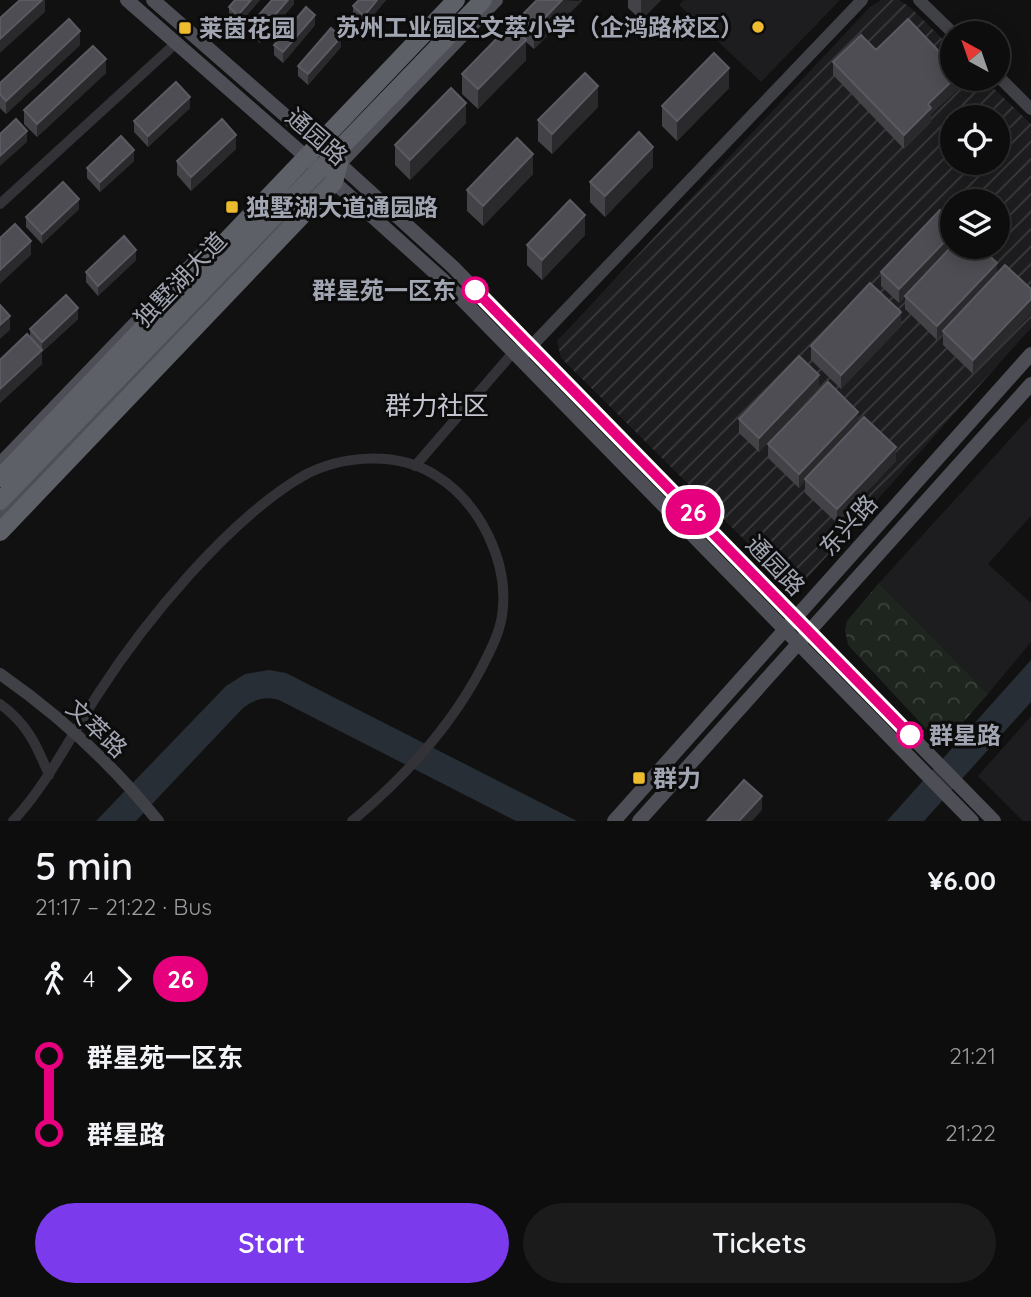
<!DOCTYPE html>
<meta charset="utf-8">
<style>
body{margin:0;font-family:Quicksand,"Noto Sans SC",sans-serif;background:#1b1b1c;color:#f1f3f6;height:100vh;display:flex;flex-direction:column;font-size:26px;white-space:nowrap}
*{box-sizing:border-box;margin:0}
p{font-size:23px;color:#9a9c9e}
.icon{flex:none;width:38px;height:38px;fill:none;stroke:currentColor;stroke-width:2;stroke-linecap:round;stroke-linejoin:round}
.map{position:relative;height:821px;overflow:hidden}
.drawer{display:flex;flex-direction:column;background:#0d0d0e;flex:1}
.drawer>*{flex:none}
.badge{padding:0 14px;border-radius:23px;font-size:24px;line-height:46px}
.needle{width:46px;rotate:320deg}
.buttons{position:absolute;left:940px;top:21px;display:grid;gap:14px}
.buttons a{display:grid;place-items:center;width:70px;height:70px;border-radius:50%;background:#0d0d0e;box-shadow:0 4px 18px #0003,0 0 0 2px #2d2d2e;font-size:35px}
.map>.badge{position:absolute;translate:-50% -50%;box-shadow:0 0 0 4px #fff}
.legs{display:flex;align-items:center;gap:10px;height:77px;padding:0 35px;font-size:23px}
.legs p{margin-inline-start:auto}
.headline{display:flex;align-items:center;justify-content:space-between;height:119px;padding:0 35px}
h1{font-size:38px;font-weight:600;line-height:52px}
.button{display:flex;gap:14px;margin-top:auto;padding:14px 35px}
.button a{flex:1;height:80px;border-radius:42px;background:#7c3aed;color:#fff;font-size:28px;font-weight:600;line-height:80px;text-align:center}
.button a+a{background:#1b1b1c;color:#f1f3f6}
ul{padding:0 35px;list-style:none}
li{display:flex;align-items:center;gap:24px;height:77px;font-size:26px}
li i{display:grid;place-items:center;width:10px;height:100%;margin:0 9px;background:currentColor}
li i::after{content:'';width:18px;height:18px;margin:-9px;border:5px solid;border-radius:50%;background:#0d0d0e}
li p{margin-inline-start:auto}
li:first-child i{background:linear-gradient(#0000 50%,currentColor 0)}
li:last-child i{background:linear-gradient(currentColor 50%,#0000 0)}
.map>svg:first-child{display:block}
.built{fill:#1d1d1f}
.industrial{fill:url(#industrial-furrows);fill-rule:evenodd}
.park{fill:url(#park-crowns)}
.water{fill:#282e35}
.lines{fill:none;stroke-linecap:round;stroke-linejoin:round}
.street{stroke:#323237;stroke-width:10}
.secondary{stroke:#404147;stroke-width:12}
.primary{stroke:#4e4f56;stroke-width:14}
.highway{stroke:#5e6068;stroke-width:18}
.wall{fill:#424247}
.shaded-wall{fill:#2a2a2d}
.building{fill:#4d4d53;stroke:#5a5b62;stroke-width:2}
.line-1-casing{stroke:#fff;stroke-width:16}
.line-1{stroke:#e6007e;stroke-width:10}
.poi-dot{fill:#ecbc2e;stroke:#0c0c0d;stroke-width:2.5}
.stop-1-dot{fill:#fff;stroke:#e6007e;stroke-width:3.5}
.labels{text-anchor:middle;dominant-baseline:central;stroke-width:6;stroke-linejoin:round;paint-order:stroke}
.poi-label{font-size:24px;font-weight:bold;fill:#a2a6b2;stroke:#0c0c0d;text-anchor:start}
.street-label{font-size:24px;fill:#a2a6b2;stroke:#0c0c0d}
.stop-label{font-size:24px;font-weight:bold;fill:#a2a6b2;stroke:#0c0c0d;text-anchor:end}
.neighbourhood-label{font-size:26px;fill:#c3c5cf;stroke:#0c0c0d}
</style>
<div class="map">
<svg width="1031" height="821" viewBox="0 0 1031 821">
<defs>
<pattern id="industrial-furrows" width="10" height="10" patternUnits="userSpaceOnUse" patternTransform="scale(1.75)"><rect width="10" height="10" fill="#1d1d1f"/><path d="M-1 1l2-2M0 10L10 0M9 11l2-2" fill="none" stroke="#3b3b3d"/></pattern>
<pattern id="park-crowns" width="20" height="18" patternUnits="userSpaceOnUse" patternTransform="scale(1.75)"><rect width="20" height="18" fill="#1d251e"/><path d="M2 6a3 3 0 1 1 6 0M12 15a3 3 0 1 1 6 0" fill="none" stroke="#3b423c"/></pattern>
</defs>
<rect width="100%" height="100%" fill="#111112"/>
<!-- built -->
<path class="built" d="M684 0H840L761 82 679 5Z
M1031 416V516L988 564 1031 603V642L988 694 879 583Z
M1031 716V821H1023L978 776Z"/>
<!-- industrial -->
<path class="industrial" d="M881 0H899L910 7 952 48V79H984L1031 124V328L800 586 789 584 561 358 557 341 870 7ZM952 117H998V163H952ZM952 201H998V247H952Z"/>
<!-- park -->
<path class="park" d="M879 583 988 694 942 746 848 645 845 630 847 621Z"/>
<!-- water -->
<path class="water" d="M1031 660V702L924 821H887Z
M269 670 286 673 577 821H516L279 700C265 696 255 699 243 708L136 821H96L226 686 245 674Z"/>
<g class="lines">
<!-- street -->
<path class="street" d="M0 204 176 43
M415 466 517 348
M0 704C27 723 37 746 49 775
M13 821C48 783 70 737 98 694 145 621 228 520 303 476 341 455 397 451 435 475 480 502 510 563 502 616 499 635 489 653 481 669 449 729 404 778 352 821"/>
<!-- secondary -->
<path class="secondary" d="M919 0 953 33
M998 76 1031 109
M519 359 862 0
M0 674C59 715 113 765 158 821"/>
<!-- primary -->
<path class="primary" d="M127 0 313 163
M153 0 312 139 453 267 994 821
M334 182 442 279 972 821
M0 464 200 256
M0 519 496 0
M614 821 1031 354
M639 821 1031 384"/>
<!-- highway -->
<path class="highway" d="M0 478 456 0
M0 501 483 0
M0 532 334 182 339 163"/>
</g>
<!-- wall -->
<path class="wall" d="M260 0 238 25 229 17V7Z
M294 0V4L260 43 251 35V24Z
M359 0H386L364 26 353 17V6Z
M582 0 534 49 526 42V60L478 109 462 94V74L521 34V16Z
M628 0H661L641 20 628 8Z
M315 25 283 63 274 55V45Z
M80 45 6 114 0 108V83Z
M341 47 308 85 298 76V66Z
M876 50 960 79V87L931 114V122L904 149 833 75V62Z
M106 73 37 137 24 124V110Z
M729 88 677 141 662 126V106Z
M598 107 552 154 538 141V120Z
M190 108 148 147 134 132V121Z
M466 123 410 180 395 165V145Z
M236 149 191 191 177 175V161Z
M134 161 100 192 87 178V168Z
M653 167 605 217 590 202V182Z
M533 174 483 226 467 211V190Z
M79 209 42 244 26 227V217Z
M585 235 542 280 527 265V245Z
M952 247 997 273 1031 289V313L973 374 943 345V334L937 340 905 309V297L899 303 881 286V272Z
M136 260 98 296 86 282V272Z
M78 319 42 352V364L0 403V360L30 337V329Z
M901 326 841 389 811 360V346Z
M819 388 759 452 739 433V419Z
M858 423 896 461 837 523 805 493V481L799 488 768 458V444Z"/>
<!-- shaded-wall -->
<path class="shaded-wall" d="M42 0H45V12L0 53V39Z
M251 0H260L238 25V15Z
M288 0H294V4L260 43V32Z
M377 0H386L364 26V16Z
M562 0 582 1 534 49V29Z
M641 0H661L641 20Z
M315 15V25L283 63V52Z
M80 31V45L6 114V101Z
M341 37V47L308 85V74Z
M526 40V60L478 109V89Z
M106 59V73L37 137V124Z
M729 68V88L677 141V121Z
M954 79H960V87L931 114V122L904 149V135L928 104Z
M598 86V107L552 154V134Z
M190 97V108L148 147V136Z
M466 103V123L410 180V160Z
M27 131V142L0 166V156Z
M236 135V149L191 191V177Z
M653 147V167L605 217V196Z
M134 150V161L100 192V182Z
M533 154V174L483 226V206Z
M79 199V209L42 244V234Z
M585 215V235L542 280V260Z
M952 234V247L899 303V289Z
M31 241V255L0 284V270Z
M136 250V260L98 296V286Z
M997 263V276L943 331V334L937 340V326Z
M1031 299V313L973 374V360Z
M78 308V319L42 352V342Z
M901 312V326L841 389V375Z
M10 316V330L0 339V325Z
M42 350V364L0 403V389Z
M819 375V388L759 452V438Z
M858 412V425L799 488V474Z
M896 447V461L837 523V509Z
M762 796V810L752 821H739Z"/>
<!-- building -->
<path class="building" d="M20 0H42L0 39V18Z
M235 0H251L238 15 229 7Z
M272 0H288L260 32 251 24Z
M359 0H377L364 16 353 6Z
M537 0H562L534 29 521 16Z
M306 7 315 15 283 52 274 45Z
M69 19 80 31 6 101 0 94V83Z
M908 19 952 65V79H954L928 104 931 108 904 135 833 62 861 35 876 50Z
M511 24 526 40 478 89 462 74Z
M331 28 341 37 308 74 298 66Z
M93 46 106 59 37 124 24 110Z
M714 53 729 68 677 121 662 106Z
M585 73 598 86 552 134 538 120Z
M176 82 190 97 148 136 134 121Z
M451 88 466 103 410 160 395 145Z
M16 119 27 131 0 156V134Z
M222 119 236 135 191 177 177 161Z
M639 132 653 147 605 196 590 182Z
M121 136 134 150 100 182 87 168Z
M517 138 533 154 483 206 467 190Z
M63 182 79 199 42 234 26 217Z
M570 200 585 215 542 260 527 245Z
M940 210 952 221V234L899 289 881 272Z
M15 224 31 241 0 270V238Z
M124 236 136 250 98 286 86 272Z
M952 246V247H980L997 263 937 326 905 296Z
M1005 265 1031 289V299L973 360 943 331Z
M870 283 901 312 841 375 811 346Z
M66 295 78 308 42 342 30 329Z
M0 305 10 316 0 325Z
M27 334 42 350 0 389V360Z
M799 356 819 375 759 438 739 419Z
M828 382 858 412 799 474 768 444Z
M864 417 896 447 837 509 805 479Z
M744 780 762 796 739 821H707Z"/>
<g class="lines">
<!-- line-1 casing -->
<g class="line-1-casing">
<path id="line-1" d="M475 290 910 735"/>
</g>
<!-- line-1 -->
<use href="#line-1" class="line-1"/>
</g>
<!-- markers -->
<g class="poi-dot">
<circle cx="758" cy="27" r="7"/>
<rect x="178" y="21" width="14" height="14" rx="3.5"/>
<rect x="225" y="200" width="14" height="14" rx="3.5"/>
<rect x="632" y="771" width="14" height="14" rx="3.5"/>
</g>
<g class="stop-1-dot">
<circle cx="475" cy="290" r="12"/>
<circle cx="910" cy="735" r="12"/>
</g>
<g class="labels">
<!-- poi labels -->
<g class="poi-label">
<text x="744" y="27" text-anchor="end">苏州工业园区文萃小学（企鸿路校区）</text>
<text x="199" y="28">莱茵花园</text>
<text x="246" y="207">独墅湖大道通园路</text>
<text x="653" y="778">群力</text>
</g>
<!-- street labels -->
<g class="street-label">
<text transform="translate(317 136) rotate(41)">通园路</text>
<text transform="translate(180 279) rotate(-46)">独墅湖大道</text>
<text transform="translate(848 525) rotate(-48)">东兴路</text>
<text transform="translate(776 565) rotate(46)">通园路</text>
<text transform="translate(97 728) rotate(43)">文萃路</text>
</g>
<!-- stop labels -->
<g class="stop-label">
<text x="456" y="290">群星苑一区东</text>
<text x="929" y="735" text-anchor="start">群星路</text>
</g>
<!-- neighbourhood labels -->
<g class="neighbourhood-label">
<text x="437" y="405">群力社区</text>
</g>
</g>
</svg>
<div class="buttons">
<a><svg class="needle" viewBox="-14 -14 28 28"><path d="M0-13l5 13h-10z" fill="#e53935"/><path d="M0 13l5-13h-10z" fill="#9a9c9e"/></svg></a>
<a><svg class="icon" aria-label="locate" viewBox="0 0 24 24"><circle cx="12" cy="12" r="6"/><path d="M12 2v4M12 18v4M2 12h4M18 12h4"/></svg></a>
<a><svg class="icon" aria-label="layers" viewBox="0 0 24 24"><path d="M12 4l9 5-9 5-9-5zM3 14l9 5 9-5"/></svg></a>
</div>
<b class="badge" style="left:693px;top:512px;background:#e6007e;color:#fff">26</b>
</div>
<section class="drawer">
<div class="headline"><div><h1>5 min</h1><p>21:17 – 21:22 · Bus</p></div><b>¥6.00</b></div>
<div class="legs"><svg class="icon" aria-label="walk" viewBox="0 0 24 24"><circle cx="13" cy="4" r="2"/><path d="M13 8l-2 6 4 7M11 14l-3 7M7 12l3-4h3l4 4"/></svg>4<svg class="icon" aria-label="forward" viewBox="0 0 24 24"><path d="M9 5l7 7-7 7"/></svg><b class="badge" style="background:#e6007e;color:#fff">26</b></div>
<ul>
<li><i style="color:#e6007e"></i><b>群星苑一区东</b><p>21:21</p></li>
<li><i style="color:#e6007e"></i><b>群星路</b><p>21:22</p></li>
</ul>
<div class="button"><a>Start</a><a>Tickets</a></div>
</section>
